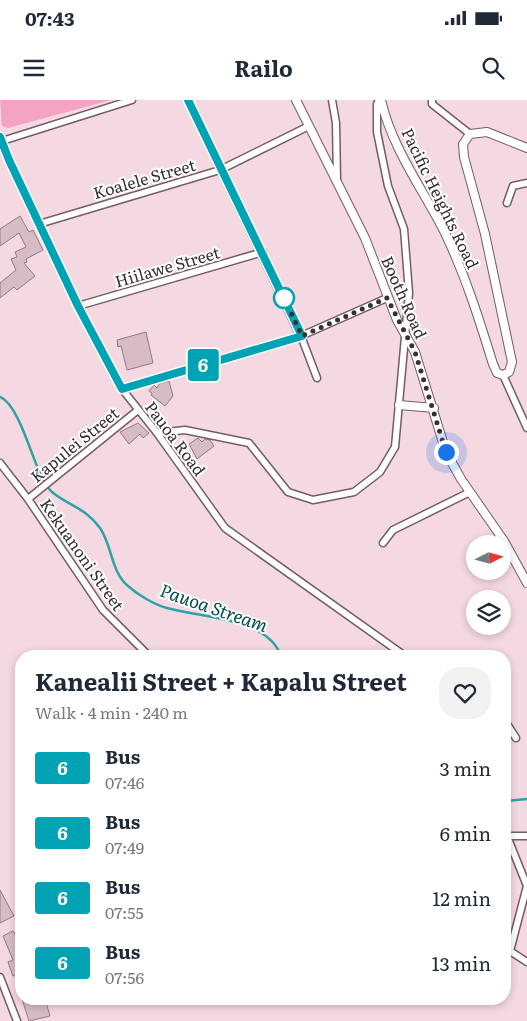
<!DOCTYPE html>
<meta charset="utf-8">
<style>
body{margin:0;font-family:Literata,serif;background:#f2f2f3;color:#1f2937;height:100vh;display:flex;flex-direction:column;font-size:19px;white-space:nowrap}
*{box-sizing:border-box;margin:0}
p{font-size:16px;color:#747a83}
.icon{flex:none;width:28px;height:28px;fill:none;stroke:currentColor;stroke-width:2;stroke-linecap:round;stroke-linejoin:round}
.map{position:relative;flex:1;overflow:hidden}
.side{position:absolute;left:15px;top:550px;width:496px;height:355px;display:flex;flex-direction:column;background:#fff;border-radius:20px;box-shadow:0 2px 8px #0003}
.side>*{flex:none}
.badge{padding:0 10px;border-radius:4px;font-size:18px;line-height:32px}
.needle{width:32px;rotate:84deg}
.buttons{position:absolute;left:466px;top:435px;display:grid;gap:10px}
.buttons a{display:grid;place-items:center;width:45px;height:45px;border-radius:50%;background:#fff;box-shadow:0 2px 8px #0003;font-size:25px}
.you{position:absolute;width:25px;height:25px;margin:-12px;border:4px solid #fff;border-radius:50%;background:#1a73e8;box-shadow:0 0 0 8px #1a73e833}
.map>.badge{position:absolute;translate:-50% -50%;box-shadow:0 0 0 2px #fff}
.round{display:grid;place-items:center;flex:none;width:52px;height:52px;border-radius:20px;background:#f2f2f3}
.summary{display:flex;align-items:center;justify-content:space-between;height:85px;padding:0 20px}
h1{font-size:24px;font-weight:700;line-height:38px}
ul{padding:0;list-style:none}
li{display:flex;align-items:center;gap:15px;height:65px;padding:0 20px}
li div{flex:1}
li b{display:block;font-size:19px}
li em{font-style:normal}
li .badge{min-width:55px;font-weight:700;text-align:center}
.status{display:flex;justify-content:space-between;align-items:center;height:35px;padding:0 25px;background:#fff;direction:ltr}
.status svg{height:14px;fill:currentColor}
header{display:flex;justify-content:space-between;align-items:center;height:65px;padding:0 20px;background:#fff;font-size:22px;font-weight:700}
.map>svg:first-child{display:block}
.green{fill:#f5a3c2}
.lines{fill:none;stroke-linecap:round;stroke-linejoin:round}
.stream{stroke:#2fa2a3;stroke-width:2.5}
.building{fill:#d7bcc5;stroke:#937a83}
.minor-casing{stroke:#745d65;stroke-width:9}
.tertiary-casing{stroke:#745d65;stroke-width:10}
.minor{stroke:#fff;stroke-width:6}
.tertiary{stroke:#fff;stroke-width:8}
.line-casing{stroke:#fff;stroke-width:11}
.line{stroke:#00a3b4;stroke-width:8}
.walk{stroke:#392f32;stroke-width:5;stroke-dasharray:0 9}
.stop-dot{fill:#fff;stroke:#00a3b4;stroke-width:2.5}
.labels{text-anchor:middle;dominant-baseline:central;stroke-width:4;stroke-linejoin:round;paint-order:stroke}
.street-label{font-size:16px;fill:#392f32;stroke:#fff}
.water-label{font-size:18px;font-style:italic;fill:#064b4b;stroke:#fff}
</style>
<div class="status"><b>07:43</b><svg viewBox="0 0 49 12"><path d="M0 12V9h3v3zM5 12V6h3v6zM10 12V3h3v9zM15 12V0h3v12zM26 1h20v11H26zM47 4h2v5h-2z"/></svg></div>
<header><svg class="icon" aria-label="menu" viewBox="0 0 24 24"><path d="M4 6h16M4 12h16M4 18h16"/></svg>Railo<svg class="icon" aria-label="search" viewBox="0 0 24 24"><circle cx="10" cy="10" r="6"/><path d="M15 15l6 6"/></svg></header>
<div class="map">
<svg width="527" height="921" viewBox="0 0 527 921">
<rect width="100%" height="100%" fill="#f4d8e2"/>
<!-- green -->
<path class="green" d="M0 0H111L8 28 2 26Z"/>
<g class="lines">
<!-- stream -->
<path class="stream" d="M0 297C18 304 31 355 40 373 43 379 47 388 52 392 69 406 86 408 100 428 112 445 111 472 128 486 138 495 155 505 167 508 202 518 267 517 281 556
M505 701 527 699"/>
</g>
<!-- building -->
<path class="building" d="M20 116 29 132 33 130 43 150 26 159 27 162 24 163 35 176 17 190 14 187 0 198V183L16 170 11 159 17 157 15 152 26 147 19 133 0 146V129Z
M146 232 153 263 127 270 121 246 118 247 117 240Z
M169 281 173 296 165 306 151 295 152 293 149 291 154 285 157 288 160 283Z
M138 323 149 333 143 338 140 334 129 344 120 332Z
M198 338 202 342 205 339 210 340 214 346 197 359 189 344Z
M0 790 14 816 0 823Z
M13 831 21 845V873L13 876 8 862 13 860 3 836Z
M22 899H45L50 916 29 921Z"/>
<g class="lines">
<!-- minor casing -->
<g class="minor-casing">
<path id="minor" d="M332 0 336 23 337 81
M432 0V4L470 34
M0 37 9 60 78 206 122 289 157 333 225 428 405 556
M2 41 132 0
M507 103 513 86 527 83
M39 124 220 70 309 26
M78 206 263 152
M301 236 317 278
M503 275 527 328
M122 289 301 236 387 198
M157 333 185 330 249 343 288 392 313 400 354 392 380 372 395 347 409 193 404 129 388 86 377 32V4L379 0
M0 363 28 399 103 510 149 556
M28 399 138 310
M383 443 393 430 470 392
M505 621 516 638
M505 736H527
M507 736 527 786 510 851 527 862
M0 877 17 921"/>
</g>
<!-- tertiary casing -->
<g class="tertiary-casing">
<path id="tertiary" d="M188 0 301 236
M296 0 365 138 397 220 415 252 446 352 461 379 504 441 527 483
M381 0C392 48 422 88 444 131 465 174 479 219 493 264L497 273 503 275 509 272 512 262 485 134 464 57 463 44 470 34 487 32 527 48
M399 305 434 308"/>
</g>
<!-- minor -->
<use href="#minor" class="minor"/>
<!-- tertiary -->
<use href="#tertiary" class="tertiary"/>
</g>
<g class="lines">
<!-- line casing -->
<g class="line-casing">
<path id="line" d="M0 37 9 60 78 206 122 289 302 236 188 0"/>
</g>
<!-- line -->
<use href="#line" class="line"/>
<!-- walk -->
<path class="walk" d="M284 198 302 236 387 198 415 252 446 352"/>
</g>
<!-- markers -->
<circle class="stop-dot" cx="284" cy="198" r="10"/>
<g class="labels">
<!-- street labels -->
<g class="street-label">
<text transform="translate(144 78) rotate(-16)">Koalele Street</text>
<text transform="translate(441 98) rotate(64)">Pacific Heights Road</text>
<text transform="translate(167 166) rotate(-16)">Hiilawe Street</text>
<text transform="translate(405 197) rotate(66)">Booth Road</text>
<text transform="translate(176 338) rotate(53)">Pauoa Road</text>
<text transform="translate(74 344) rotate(-39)">Kapulei Street</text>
<text transform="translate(83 454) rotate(55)">Kekuanoni Street</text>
</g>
<!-- water labels -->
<g class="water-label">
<text transform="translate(214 507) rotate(19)">Pauoa Stream</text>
</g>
</g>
</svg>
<div class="buttons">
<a><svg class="needle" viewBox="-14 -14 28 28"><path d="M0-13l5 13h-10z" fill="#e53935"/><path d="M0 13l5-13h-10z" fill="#747a83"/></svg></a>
<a><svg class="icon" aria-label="layers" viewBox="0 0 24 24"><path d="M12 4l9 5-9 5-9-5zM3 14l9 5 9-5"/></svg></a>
</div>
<div class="you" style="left:446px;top:352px"></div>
<b class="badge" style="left:203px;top:265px;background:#00a3b4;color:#fff">6</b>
<section class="side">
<div class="summary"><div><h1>Kanealii Street + Kapalu Street</h1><p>Walk · 4 min · 240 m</p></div><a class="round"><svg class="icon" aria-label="heart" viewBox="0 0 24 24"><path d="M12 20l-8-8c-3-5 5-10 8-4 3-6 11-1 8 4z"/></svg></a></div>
<ul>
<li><span class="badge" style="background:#00a3b4;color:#fff">6</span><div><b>Bus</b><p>07:46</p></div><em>3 min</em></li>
<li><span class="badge" style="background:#00a3b4;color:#fff">6</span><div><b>Bus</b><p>07:49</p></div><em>6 min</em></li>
<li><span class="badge" style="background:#00a3b4;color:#fff">6</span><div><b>Bus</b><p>07:55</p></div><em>12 min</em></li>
<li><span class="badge" style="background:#00a3b4;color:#fff">6</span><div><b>Bus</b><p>07:56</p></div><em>13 min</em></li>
</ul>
</section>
</div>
